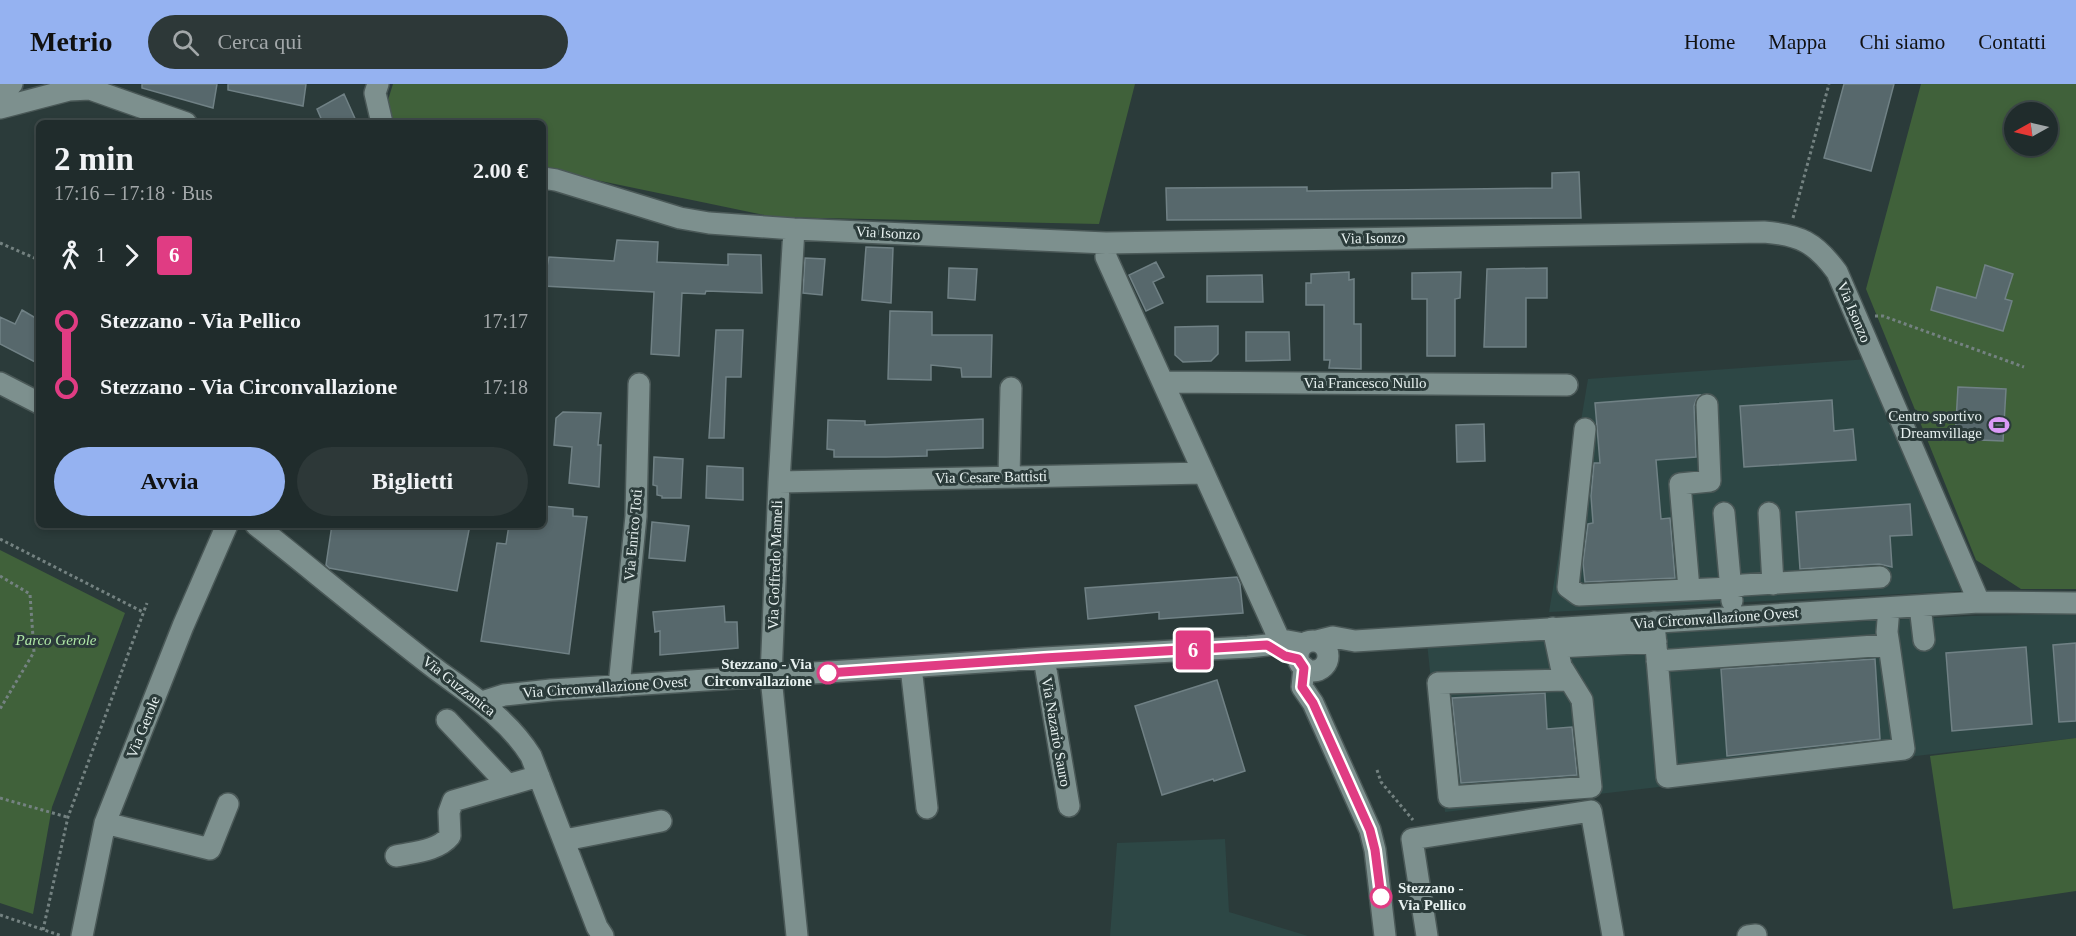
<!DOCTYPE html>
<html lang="it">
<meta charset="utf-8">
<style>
body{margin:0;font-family:Georgia,serif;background:#2d3838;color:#f1f3f6;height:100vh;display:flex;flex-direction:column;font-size:22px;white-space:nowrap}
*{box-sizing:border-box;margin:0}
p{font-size:20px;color:#a2a7a9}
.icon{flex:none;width:33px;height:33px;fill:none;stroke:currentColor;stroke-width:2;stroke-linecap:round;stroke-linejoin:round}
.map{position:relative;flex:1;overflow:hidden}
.drawer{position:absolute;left:36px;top:36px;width:510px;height:408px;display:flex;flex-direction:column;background:#202c2c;border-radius:9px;box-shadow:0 3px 9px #0003,0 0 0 2px #3d4848}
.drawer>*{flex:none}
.badge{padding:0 12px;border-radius:4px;font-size:21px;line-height:39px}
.needle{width:39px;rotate:262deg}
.buttons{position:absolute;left:2004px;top:18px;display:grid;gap:12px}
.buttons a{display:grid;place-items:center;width:54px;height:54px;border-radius:50%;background:#202c2c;box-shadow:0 3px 9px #0003,0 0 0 2px #3d4848;font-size:30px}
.map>.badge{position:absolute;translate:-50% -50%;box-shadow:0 0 0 3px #fff}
.legs{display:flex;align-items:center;gap:9px;height:66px;padding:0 18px;font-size:20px}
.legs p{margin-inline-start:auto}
.overview{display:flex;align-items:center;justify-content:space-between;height:102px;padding:0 18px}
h1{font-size:33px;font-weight:700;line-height:45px}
.primary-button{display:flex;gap:12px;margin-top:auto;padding:12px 18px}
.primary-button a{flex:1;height:69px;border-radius:36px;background:#95b2f1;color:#111;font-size:24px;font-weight:700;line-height:69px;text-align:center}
.primary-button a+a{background:#2d3838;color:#f1f3f6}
ul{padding:0 18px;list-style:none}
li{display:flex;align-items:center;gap:21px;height:66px;font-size:22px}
li i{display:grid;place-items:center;width:9px;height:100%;margin:0 8px;background:currentColor}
li i::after{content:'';width:15px;height:15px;margin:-8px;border:4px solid;border-radius:50%;background:#202c2c}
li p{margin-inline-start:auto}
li:first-child i{background:linear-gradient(#0000 50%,currentColor 0)}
li:last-child i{background:linear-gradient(currentColor 50%,#0000 0)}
header{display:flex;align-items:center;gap:36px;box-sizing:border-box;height:84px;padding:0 30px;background:#95b2f1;color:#111}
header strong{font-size:28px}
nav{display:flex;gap:33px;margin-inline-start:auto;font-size:21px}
.search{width:420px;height:54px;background:#2d3838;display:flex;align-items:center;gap:15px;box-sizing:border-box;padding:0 21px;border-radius:33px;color:#a2a7a9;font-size:22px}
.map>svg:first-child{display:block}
.built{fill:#2d4745}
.green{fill:#40613a;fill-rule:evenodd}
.building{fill:#57686c;stroke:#708185;stroke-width:1.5}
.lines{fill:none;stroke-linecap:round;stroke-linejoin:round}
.minor-casing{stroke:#4a5857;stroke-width:24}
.path{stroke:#748281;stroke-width:3;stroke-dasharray:3 3;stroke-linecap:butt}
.minor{stroke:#7d908e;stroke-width:21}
.line-1-casing{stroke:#fff;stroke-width:14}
.line-1{stroke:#e03c83;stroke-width:9}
.stop-1-dot{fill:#fff;stroke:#e03c83;stroke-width:3}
.labels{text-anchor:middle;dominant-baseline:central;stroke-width:6;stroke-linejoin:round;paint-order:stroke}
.street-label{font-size:15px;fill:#e7f1f0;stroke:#2b3b3a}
.poi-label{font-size:15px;fill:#e7f1f0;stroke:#2b3b3a;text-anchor:end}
.park-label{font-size:15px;font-style:italic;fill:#afe7a6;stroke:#2b3b3a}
.stop-label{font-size:15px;font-weight:bold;fill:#e7f1f0;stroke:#2b3b3a;text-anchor:end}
</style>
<header>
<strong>Metrio</strong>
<div class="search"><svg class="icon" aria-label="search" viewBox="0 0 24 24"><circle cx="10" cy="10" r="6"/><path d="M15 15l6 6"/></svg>Cerca qui</div>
<nav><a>Home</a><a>Mappa</a><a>Chi siamo</a><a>Contatti</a></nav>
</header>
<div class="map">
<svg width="2076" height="852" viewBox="0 0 2076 852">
<rect width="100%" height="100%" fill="#2b3b3a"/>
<!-- built -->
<path class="built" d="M1868 275 1961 507 1549 528 1588 295Z
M2076 530V654L1835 681 1744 693 1445 728 1427 559 1971 532Z
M1225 755 1229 828 1308 852H1110L1117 759Z"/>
<!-- green -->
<path class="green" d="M393 0H1135L1099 140 774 133 543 85V39H391L388 16Z
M1921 0H2076V505H2021L1976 476 1866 205ZM2014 28H2048V62H2014Z
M0 466 125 529 52 723 33 830 0 819Z
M2076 654V807L1953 825 1930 672Z"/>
<!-- building -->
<path class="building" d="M142 0H217L213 24 142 4Z
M228 0H306L303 22 228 6Z
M1844 0H1894L1871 87 1824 74Z
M344 10 357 39H323L317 25Z
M1579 88 1581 134 1167 136 1166 104 1307 103V107L1552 104V89Z
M617 156 658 158 657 178 728 181V170L761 171 762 209 706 207 705 210 682 209 679 272 651 270 654 208 543 202 549 173 614 177Z
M866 163 893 164 891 219 862 216Z
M805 174 825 175 822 211 803 209Z
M1156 178 1164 193 1153 198 1163 219 1146 227 1129 191Z
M1985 181 2013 190 2005 215 2012 217 2003 247 1931 226 1937 203 1976 214Z
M949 184 977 185 975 216 948 214Z
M1547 184V214H1526V263H1484L1487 185Z
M1349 188V196L1354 195V240H1361V285L1329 284 1330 276H1324V221H1306V199H1311V190Z
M1461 188 1460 214 1455 215V272H1427V215H1412V189Z
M1262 191 1263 218H1207V192Z
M22 226 39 236V280L0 260V233L15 240Z
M890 227 932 228V251H992L991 293H962L961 284 931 281V296L888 295Z
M1218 242V270L1211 277 1183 278 1175 271V243Z
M716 246H743L741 293H726L724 354H709Z
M1246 248H1289L1290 276 1246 277Z
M1958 303 2006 305 2003 357 1955 355Z
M1700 311 1696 316 1694 322 1696 373 1656 376 1661 435 1670 434 1675 494 1585 498 1583 479 1588 440 1593 439 1591 412 1594 379H1600L1595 319Z
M1832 316 1834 347 1853 345 1856 376 1744 383 1740 322Z
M563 328 601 329 598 361H601L599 403 569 399 572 363 554 361 556 334Z
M983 335V364L927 366V372L886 373H834V366L827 365 828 336 865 337V341Z
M1484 340 1485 377 1457 378 1456 341Z
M654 373 683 375 681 414H662V412L657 411V402L653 401Z
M707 382 743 384V416L706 414Z
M1910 420 1912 451 1890 452 1892 483 1879 480 1800 485 1796 428Z
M543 422 573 425V432L587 433 569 570 481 557 497 459 506 460 509 441H543Z
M652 438 689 442 685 477 649 474Z
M332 441H470L457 507 329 484 326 481Z
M1237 493 1240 500 1243 529 1159 535V528L1088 535 1085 504Z
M724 522 725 538H737L738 564 660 571V547L655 548 653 528Z
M2076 559V637L2059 638 2053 561Z
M2026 563 2032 640 1952 647 1946 569Z
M1875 575 1880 655 1727 672 1721 585Z
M1217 596 1245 687 1214 697 1213 695 1162 711 1135 622Z
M1545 609 1547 645 1572 643 1577 691 1461 699 1452 614Z"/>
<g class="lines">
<!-- minor casing -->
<g class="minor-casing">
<path id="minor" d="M378 0 375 9 382 39
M0 9 12 0
M0 24 69 6 90 5 186 39
M543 94 556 96 680 134 709 139 794 145 1106 159 1764 148C1800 151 1815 158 1837 188L1979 518
M794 145 779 398 771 593 797 852
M1106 159V173L1280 557
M1164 298 1567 301
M0 299 39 319
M1585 345 1568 503 1579 511 1730 504 1743 501 1880 493
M1009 393 1011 304
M779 398 1204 389
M1724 429 1732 517
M1769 429 1773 500
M256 441C316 489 376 539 437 586 472 612 508 635 531 672L597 843 603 852
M1689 505 1680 400 1710 397 1707 321
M1920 522 1924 556
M1889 524 1887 548 1889 561
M1654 538 1667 693 1904 665 1889 561 1657 577
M1553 544 1561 582 1582 616 1591 703 1449 713 1438 599 1568 596
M1298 572a15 15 0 1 1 30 0a15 15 0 1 1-30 0Z
M1317 557 1333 553 1355 557 1979 518 2076 519
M1557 563 1656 558
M1044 574 1069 722
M911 583 927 724
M1304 583 1302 603 1313 619 1370 746 1375 766 1385 852
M619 602 636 432 639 300
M482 618 504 611 551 606 1044 574 1248 563 1267 561 1282 556 1304 560
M447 636 508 701
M105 739 210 765 228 720
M565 756 661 737
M396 772C414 768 438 767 450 752L449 728 453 717 539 692
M82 852 105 739 183 542 227 441
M1427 852 1412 755 1591 727 1613 852
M1748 852 1756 851"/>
</g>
<!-- path -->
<path class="path" d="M203 36 214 39
M1793 134 1829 0
M0 159 39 176
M1875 232H1883L2024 283
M0 455 143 528
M0 492 30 510 34 568 0 625
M1377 686 1381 698 1413 736
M0 714 67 733
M0 831 62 852
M43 846 68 733 147 519"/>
<!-- minor -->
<use href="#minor" class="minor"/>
</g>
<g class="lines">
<!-- line-1 casing -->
<g class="line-1-casing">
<path id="line-1" d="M828 589 1044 574 1267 561 1285 572 1298 575 1304 584 1302 603 1313 619 1370 746 1375 766 1381 813"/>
</g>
<!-- line-1 -->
<use href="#line-1" class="line-1"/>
</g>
<!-- icons -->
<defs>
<g id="stadium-bare" transform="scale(1.62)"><path d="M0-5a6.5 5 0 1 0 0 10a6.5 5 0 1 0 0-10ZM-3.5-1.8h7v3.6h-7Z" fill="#da9af6" stroke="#2b3b3a" stroke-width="2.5" paint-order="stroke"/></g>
</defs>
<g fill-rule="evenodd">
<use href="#stadium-bare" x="1999" y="341"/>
</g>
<!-- markers -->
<g class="stop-1-dot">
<circle cx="828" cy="589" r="10"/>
<circle cx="1381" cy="813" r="10"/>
</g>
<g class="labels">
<!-- street labels -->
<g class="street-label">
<text transform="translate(888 149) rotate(3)">Via Isonzo</text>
<text transform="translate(1373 154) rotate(-1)">Via Isonzo</text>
<text transform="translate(1854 228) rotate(67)">Via Isonzo</text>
<text x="1365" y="299">Via Francesco Nullo</text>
<text transform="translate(991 393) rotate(-1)">Via Cesare Battisti</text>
<text transform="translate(633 451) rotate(-85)">Via Enrico Toti</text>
<text transform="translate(775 481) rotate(-88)">Via Goffredo Mameli</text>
<text transform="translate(1716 534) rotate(-4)">Via Circonvallazione Ovest</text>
<text transform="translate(459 602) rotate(38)">Via Guzzanica</text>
<text transform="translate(605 603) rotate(-4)">Via Circonvallazione Ovest</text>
<text transform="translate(143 643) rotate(-68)">Via Gerole</text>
<text transform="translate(1056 648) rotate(80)">Via Nazario Sauro</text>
</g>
<!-- poi labels -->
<g class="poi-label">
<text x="1982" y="332">Centro sportivo<tspan x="1982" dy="17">Dreamvillage</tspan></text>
</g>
<!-- park labels -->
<g class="park-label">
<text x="56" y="556">Parco Gerole</text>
</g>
<!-- stop labels -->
<g class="stop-label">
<text x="812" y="580">Stezzano - Via<tspan x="812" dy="17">Circonvallazione</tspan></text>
<text x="1398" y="804" text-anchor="start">Stezzano -<tspan x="1398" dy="17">Via Pellico</tspan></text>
</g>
</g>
</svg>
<div class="buttons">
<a><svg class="needle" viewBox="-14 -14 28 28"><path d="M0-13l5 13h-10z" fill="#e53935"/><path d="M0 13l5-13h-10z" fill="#a2a7a9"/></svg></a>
</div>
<b class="badge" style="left:1193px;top:566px;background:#e03c83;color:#fff">6</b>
<section class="drawer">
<div class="overview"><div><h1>2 min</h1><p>17:16 – 17:18 · Bus</p></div><b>2.00 €</b></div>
<div class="legs"><svg class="icon" aria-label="walk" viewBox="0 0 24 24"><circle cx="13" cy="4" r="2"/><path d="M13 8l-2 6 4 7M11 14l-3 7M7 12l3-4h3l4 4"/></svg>1<svg class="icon" aria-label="forward" viewBox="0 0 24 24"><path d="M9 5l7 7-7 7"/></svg><b class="badge" style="background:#e03c83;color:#fff">6</b></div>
<ul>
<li><i style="color:#e03c83"></i><b>Stezzano - Via Pellico</b><p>17:17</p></li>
<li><i style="color:#e03c83"></i><b>Stezzano - Via Circonvallazione</b><p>17:18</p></li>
</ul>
<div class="primary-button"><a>Avvia</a><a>Biglietti</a></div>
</section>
</div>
